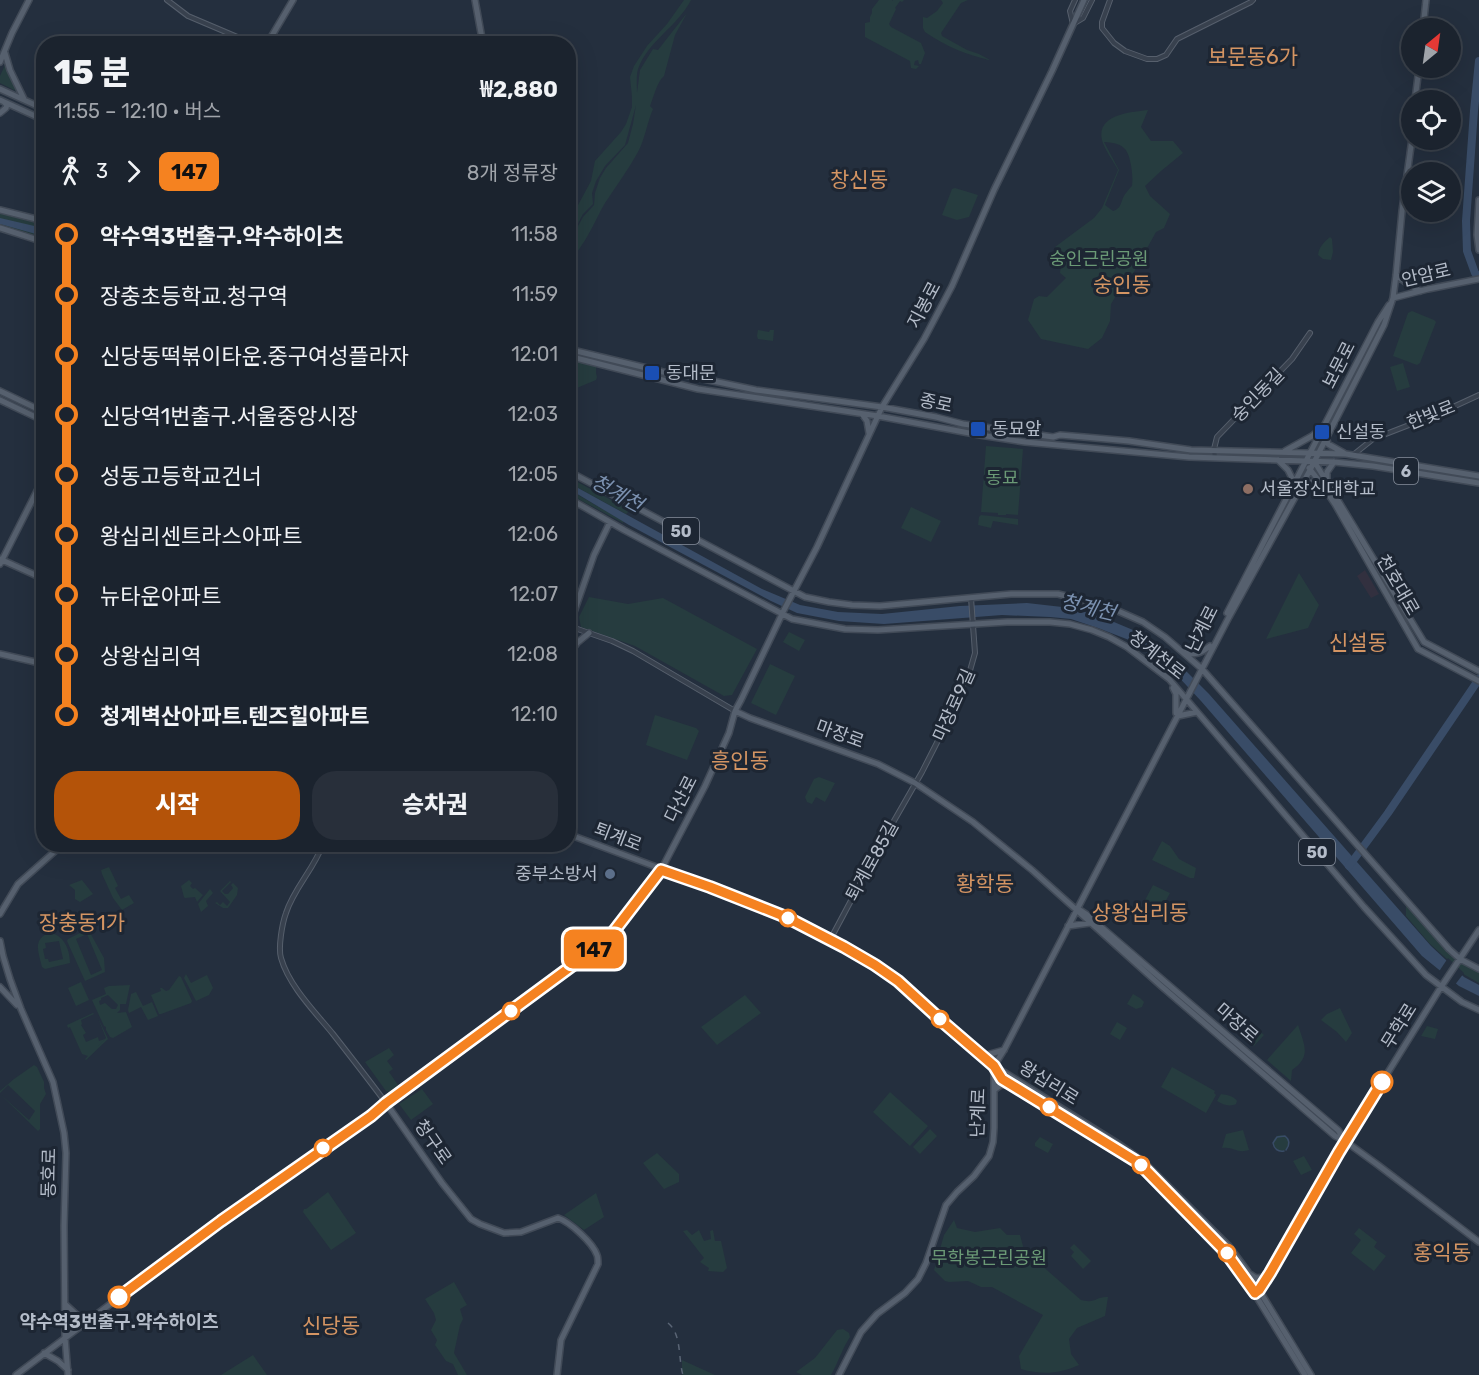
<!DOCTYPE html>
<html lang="ko">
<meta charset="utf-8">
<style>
body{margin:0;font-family:Rubik,"Noto Sans KR",sans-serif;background:#282f3a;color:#f1f3f6;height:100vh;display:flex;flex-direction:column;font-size:22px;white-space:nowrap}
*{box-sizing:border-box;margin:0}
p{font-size:20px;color:#a0a4aa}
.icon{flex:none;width:33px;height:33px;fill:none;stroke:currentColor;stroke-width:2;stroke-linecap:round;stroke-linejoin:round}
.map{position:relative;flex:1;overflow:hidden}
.drawer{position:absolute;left:36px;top:36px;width:540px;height:816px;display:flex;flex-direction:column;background:#1b232e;border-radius:24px;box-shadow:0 6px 24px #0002,0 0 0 2px #39404a}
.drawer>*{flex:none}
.badge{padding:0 12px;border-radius:9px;font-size:21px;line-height:39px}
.needle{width:39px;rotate:29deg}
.fabs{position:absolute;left:1401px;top:18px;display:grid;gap:12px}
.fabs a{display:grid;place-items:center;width:60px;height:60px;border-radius:50%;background:#1b232e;box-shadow:0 6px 24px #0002,0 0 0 2px #39404a;font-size:30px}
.map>.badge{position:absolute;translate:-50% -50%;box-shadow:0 0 0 3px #fff}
.legs{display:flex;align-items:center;gap:9px;height:66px;padding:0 18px;font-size:20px}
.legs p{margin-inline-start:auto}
.headline{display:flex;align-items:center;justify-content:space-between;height:102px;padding:0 18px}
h1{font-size:33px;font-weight:800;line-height:45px}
.cta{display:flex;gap:12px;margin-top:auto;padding:12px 18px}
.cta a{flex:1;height:69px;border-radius:24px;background:#b45309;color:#fff;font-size:24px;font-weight:800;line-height:69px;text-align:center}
.cta a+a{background:#282f3a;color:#f1f3f6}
ul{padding:0 18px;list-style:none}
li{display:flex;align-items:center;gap:21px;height:60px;font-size:22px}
li i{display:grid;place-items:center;width:9px;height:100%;margin:0 8px;background:currentColor}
li i::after{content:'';width:15px;height:15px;margin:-8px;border:4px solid;border-radius:50%;background:#1b232e}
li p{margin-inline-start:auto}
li:first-child i{background:linear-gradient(#0000 50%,currentColor 0)}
li:last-child i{background:linear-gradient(currentColor 50%,#0000 0)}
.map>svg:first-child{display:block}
.medical{fill:#32303f}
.green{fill:#263c3f;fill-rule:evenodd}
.water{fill:#394c67}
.pier{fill:#242f3e}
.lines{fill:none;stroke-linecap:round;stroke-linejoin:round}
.stream{stroke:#394c67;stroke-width:1.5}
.river{stroke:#394c67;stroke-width:8}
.minor-casing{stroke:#565f6c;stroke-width:6}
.major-casing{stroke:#414a57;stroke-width:8}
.minor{stroke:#38414e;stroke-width:4}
.major{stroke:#56606e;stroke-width:5}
.rail{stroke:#5a6575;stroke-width:1.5;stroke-dasharray:6 6;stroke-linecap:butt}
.line-1-casing{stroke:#fff;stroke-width:14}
.line-1{stroke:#f58220;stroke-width:9}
.transit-dot{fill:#1a4fb4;stroke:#1d2633;stroke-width:2}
.education-dot{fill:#8d6e63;stroke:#1d2633;stroke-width:2}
.service-dot{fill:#5c6f8a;stroke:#1d2633;stroke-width:2}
.stop-1-dot{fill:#fff;stroke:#f58220;stroke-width:3}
.labels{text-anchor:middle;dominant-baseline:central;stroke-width:6;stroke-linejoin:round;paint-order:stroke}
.shield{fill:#1d2633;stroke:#878f9c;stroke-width:1.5}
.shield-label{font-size:16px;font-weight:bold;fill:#b4bcc9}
.park-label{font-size:18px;fill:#6b9a76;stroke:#1d2633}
.street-label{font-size:18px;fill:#b4bcc9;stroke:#1d2633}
.poi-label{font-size:18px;fill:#b4bcc9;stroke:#1d2633;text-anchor:start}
.stop-label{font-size:18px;font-weight:bold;fill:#b4bcc9;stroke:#1d2633}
.water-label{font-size:20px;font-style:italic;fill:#7c92b1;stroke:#1d2633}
.quarter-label{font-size:21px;fill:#d59563;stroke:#1d2633}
</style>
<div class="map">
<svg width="1479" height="1375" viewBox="0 0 1479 1375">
<rect width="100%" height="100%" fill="#242f3e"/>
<!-- medical -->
<path class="medical" d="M1365 570 1379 594 1371 598 1357 576Z"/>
<!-- green -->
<path class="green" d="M684 0H691C678 26 648 41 638 69 636 76 637 86 637 93L640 70 653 49 658 50 687 13 675 35 664 76C657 82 654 96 650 106L653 109C647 123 645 139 638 152 628 170 616 186 605 203 599 213 594 225 588 235 580 250 572 255 571 272L569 271V240L575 232 583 217 594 205 595 193 600 178 606 168 628 143 633 124 636 105 625 145 605 166 596 181 592 193 593 204 583 214 575 229 569 237V214H570L577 207 591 181 595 161 621 132 626 124 632 107V97L630 77 634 66 647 46 667 24Z
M879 0H892L893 1V0H904L902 2 900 1 895 8 896 9 889 24 891 27 921 43 925 53 921 64H919L918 60 915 61 914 65 919 66 916 69 911 68 910 61 865 37V23L870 22V17L872 13V9Z
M941 0H968L961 3 941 33 942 36 967 50 979 54 990 60C967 55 945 46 925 32L923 28V17L927 18 937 11 943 3Z
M6 63 17 91H16L0 83V76Z
M1148 110 1141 127 1151 141H1173L1183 153 1161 171 1145 186 1150 196 1170 214 1164 228 1156 232 1134 272 1120 289 1111 304 1110 321 1102 338 1088 349 1041 339 1028 320 1034 299 1039 296 1047 297 1066 278 1060 273C1061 263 1065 253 1055 247L1094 218 1102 208 1118 170C1114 162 1104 149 1102 140 1096 114 1132 112 1148 110ZM1104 142C1122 143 1128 147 1131 165 1132 172 1133 179 1132 186 1130 188 1128 190 1126 193 1120 200 1123 208 1113 211L1105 205 1119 170Z
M1451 177 1456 178 1453 213 1437 212H1450Z
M955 188 978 195 969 217 957 220 942 215 952 189Z
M0 213 43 225V240L0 227Z
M1330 237 1332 239 1333 252 1331 260 1323 259 1318 255C1319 247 1324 242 1330 237Z
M569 279C578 292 575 311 569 325Z
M1412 311 1434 320 1436 322 1420 363 1417 365 1393 356 1408 313Z
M758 330 769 332 770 330H774L773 341 758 339 757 336Z
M569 360 596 366V373L597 377 596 380 572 390V391L569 393V386L570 387 571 385 570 381 576 380 578 376 575 373H571Z
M1403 363 1410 387 1397 391 1390 367Z
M986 446 1023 449 1018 515 1006 514V515H998V513L981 512Z
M568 477 630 510 626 514 569 483Z
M568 489 623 521V523L569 494Z
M911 507 941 521 931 542 901 528Z
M981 515 1018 519V525L993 521 991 528 978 525 979 517Z
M1299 573 1319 605 1308 628 1266 639Z
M589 597 628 604 663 598 757 649 732 695 724 696 635 646 581 627 579 617Z
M789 632 805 640 799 651 783 642Z
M770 664 795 676 776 715 751 703Z
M655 715 696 728 699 731 687 760 646 745Z
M819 777 835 783 825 802 816 797 812 804 807 802 805 797 814 779Z
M1162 841 1170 846 1179 859 1196 868 1194 878H1190L1152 860Z
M109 867 118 886 115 888 121 899 129 895 134 903 122 910 113 898 102 874 101 870Z
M82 880 93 894 80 902 75 899V890L69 885Z
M189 880 192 883 190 886 193 889 195 888 203 895 197 902 195 897 185 898 184 897 181 886Z
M230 881 231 882 222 891 225 894H228L233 888 231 885 233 883 238 888 237 895 228 908H223L215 903 217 902 220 905 223 902 227 906 230 902 220 891Z
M1153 885 1170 893 1161 910 1144 902Z
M210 889 213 893 206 901 208 906 201 912 198 904Z
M1406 905C1428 930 1449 958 1479 973V983L1465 975 1430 944 1406 916Z
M88 929 104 958 105 972 85 981 67 941 68 939ZM87 934 102 970 91 975 76 939Z
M48 933C63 933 70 949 70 963L45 969 42 967C39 953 32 941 48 933ZM59 941 63 959 49 962 48 959H45L43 949 46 948 45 943Z
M186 974 191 983 207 975 213 988 209 995 196 1001 184 978Z
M179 976 181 977 192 1001 191 1003 161 1014H159L151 995 161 991 160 988H162L166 991 169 990Z
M81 982 89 1000 76 1006 68 988Z
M130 985 126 1004H120V1010L117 1013 126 1012 132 1027 113 1038 110 1037 106 1030V1027L104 1026 92 1000 106 994 104 988 109 986ZM108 995 118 1005 116 1009H112L105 1003 100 1005 99 1001 101 1000V998Z
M136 992 143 1006 152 1002 158 1016 148 1020 141 1007 129 1013 128 1010 131 994Z
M1133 994 1140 998 1144 1002 1142 1007 1136 1009 1127 1004Z
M745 995 761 1013 717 1045 701 1027Z
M1340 1008 1352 1033 1346 1042 1337 1032 1321 1020 1327 1014Z
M93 1013 94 1014 81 1020 82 1024 81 1025 86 1033 83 1035 86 1042 98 1037 99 1041 105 1039 88 1055 106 1038 98 1018 108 1039 86 1060 85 1059 88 1056 82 1054 70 1027 68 1028 67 1025Z
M1117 1022 1127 1028 1120 1040 1110 1034Z
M1253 1025 1264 1035 1254 1046 1242 1036Z
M1298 1025C1304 1044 1312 1057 1292 1070L1291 1081 1267 1060Z
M1427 1026 1438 1029 1435 1039 1421 1036Z
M389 1048 394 1055 387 1061 393 1069 389 1072 398 1085 389 1092 386 1091 365 1062Z
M34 1065 37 1067 44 1082V1088L46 1094 40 1104V1129L38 1131 0 1094 29 1120 35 1111 8 1085 0 1093V1091L14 1079Z
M1172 1067 1215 1091 1214 1093 1216 1095 1206 1113 1161 1087Z
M422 1089 433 1104 411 1120 399 1104Z
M890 1092 928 1126 910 1146 873 1112Z
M1221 1094C1227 1095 1234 1096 1237 1101L1236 1104C1230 1107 1223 1105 1217 1101Z
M930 1129 937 1136 920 1154 913 1147Z
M1243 1130 1249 1150C1237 1154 1233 1146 1222 1148L1226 1134Z
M1273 1143a8 8 0 1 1 16 0a8 8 0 1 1-16 0Z
M1040 1137 1053 1144 1048 1153 1035 1146V1143Z
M657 1153 679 1174V1182L664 1189 643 1163Z
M1304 1156 1312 1170 1301 1175 1293 1161Z
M328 1192 356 1233 331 1250 303 1212 304 1209H306Z
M596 1193 604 1217 584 1230 564 1215Z
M954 1220 957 1228 975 1232 1000 1228 1007 1235H1020L1024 1250 1081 1300C1096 1304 1096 1296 1108 1297L1105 1316 1077 1328 1069 1339 1071 1354 1079 1365C1059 1374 1042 1375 1021 1369L1019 1356 1043 1315 992 1287H981L968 1281 949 1282 945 1281 934 1270 944 1235Z
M1359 1228 1377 1242 1374 1247 1386 1256 1374 1271 1351 1253 1361 1240 1354 1234Z
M687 1230 692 1235 699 1230 704 1241 711 1239 710 1231 713 1230 715 1241H721L727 1268 723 1272 708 1271 709 1268 700 1262 704 1258 683 1231Z
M1074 1244 1091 1261 1083 1269 1071 1256 1074 1252 1070 1248Z
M454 1282 467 1305 460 1309 463 1319 460 1325 454 1353 467 1375H458L453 1364 446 1361 435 1345 437 1340 431 1330 436 1320 434 1313 425 1299Z
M843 1329 849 1333 850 1337C842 1349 838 1363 831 1375H802L796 1372 815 1358 837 1330Z
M253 1355 267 1375H221Z
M682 1360 715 1375H682Z"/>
<!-- water -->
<path class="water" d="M0 218 43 228V236L0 224Z
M569 483 762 589 800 605 838 612 882 614 960 606 1027 603 1071 608 1102 617 1133 630 1171 656 1209 694 1431 946 1464 977 1479 985V996L1459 986 1422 956 1201 701 1173 671 1129 640 1098 628 1071 619 1050 617 1002 615 884 624 839 621 797 613 771 601 629 525 569 489Z"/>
<!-- pier -->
<path class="pier" d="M1448 958 1464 973 1454 986 1438 973Z"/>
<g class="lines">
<!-- stream -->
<path class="stream" d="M1284 1151C1278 1152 1274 1149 1273 1143L1277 1137 1285 1136C1290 1140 1290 1145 1286 1150"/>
<!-- river -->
<path class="river" d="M1479 61 1474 111 1466 221 1467 251 1475 273 1479 277
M1349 866 1388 813 1479 679"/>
<!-- minor casing -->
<g class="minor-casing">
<path id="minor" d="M167 0 188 16 254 44
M1075 0 1070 11 1073 24 1083 18 1092 0
M1110 0 1102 22V28L1114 43 1125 51 1147 59H1157L1166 55 1177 39 1251 2 1253 0
M1353 455 1373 439 1440 413 1479 395
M1215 458 1214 449 1217 437 1292 359 1310 333
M569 626 612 641 633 651 735 711
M323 844C314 869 294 888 286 913 282 924 278 948 281 958 289 986 315 1012 333 1034 351 1057 369 1080 386 1103
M830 940 887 833 922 772 952 713 963 685 969 674 975 653 971 598"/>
</g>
<!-- major casing -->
<g class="major-casing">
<path id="major" d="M475 0 483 44
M1423 28 1426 0
M267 44 293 0
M5 53 10 70 24 99
M0 62 12 33 29 0
M0 89 44 109
M0 100 44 120
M1415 100 1419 68
M0 113 6 108 7 105 4 102
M1479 200 1477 235 1479 250
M0 210 44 221
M0 228 44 242
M1396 275 1408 284 1420 291
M1393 298 1428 289 1479 279
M568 349 663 372 675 373 756 390 882 407 936 417 963 424 1053 437 1060 435 1084 437 1129 441 1191 450 1346 454 1479 476
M568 356 698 389 878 416 980 435 1025 442 1189 457 1334 462 1373 466 1479 483
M0 391 44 412
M0 400 44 421
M862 414 867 421 869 433
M1326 436 1328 444 1344 453
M1285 451 1312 436 1323 427
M1278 460 1288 470 1295 484 1300 487 1313 482 1322 485
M1314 461 1424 642 1479 671
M1309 468 1323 486 1335 504 1418 649 1479 681
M568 471 805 597 829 602 852 605 880 606 1011 594H1058L1109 607 1143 622 1165 637 1202 669 1449 949 1460 959 1479 969
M1327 481V472L1334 462
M568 498 624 530 792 619 845 629 878 630 1007 622H1050L1070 624 1092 630 1109 637 1127 647 1169 679 1364 907 1426 975 1462 1002 1479 1010
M0 559 44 579
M0 564 44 477
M1227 613 1378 322 1389 305
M568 633 572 618 594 555 610 522
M1184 652C1195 656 1201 653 1210 646
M0 654 44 664
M568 655 577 643 589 633
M1173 688 1176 694V713
M735 711 750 718 878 764 915 783 973 822 1032 870 1160 985 1335 1136 1345 1141 1378 1165 1479 1242
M1178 716 1197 712
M568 834 710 887 786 917 844 947 891 975 944 1023 994 1066 1120 1145 1144 1162 1228 1245 1248 1272 1311 1375
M1080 910 1086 914C1170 987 1254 1058 1338 1130L1344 1139
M0 914 18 884 63 844
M1068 926 1090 923
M0 941 3 956 10 979 21 1009 53 1082 64 1133 66 1153 64 1226 65 1337 68 1375
M0 987 17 1005
M983 1056 1004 1050
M997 1070 1002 1079 1132 1158 1145 1168 1224 1250 1243 1275 1305 1375
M994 1090 1001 1085H1011
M386 1103 442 1183 471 1219 480 1224 504 1233 521 1232 558 1218C570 1222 593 1243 597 1255 598 1257 598 1261 598 1264L561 1340 557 1375
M1250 1274 1256 1278 1265 1277 1268 1274
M1258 1291 1270 1273 1351 1132 1441 987 1479 930
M65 1304 77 1315 89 1320
M44 1353 58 1361 68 1370
M16 1375 210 1229 315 1154 371 1116 386 1103 592 951 611 935 661 870 705 786 729 733 735 711 741 700 784 610 817 547 882 407 924 339 952 286 994 190 1052 71 1084 0
M839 1375 861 1332 877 1314 905 1293 918 1279 926 1263 946 1205 957 1192 974 1176 989 1156 993 1142 994 1128V1066L1004 1050 1229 617 1310 470 1384 325 1393 298 1396 275 1402 211 1412 139"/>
</g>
<!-- minor -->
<use href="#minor" class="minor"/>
<!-- major -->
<use href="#major" class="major"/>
<!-- rail -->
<path class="rail" d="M668 1323C682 1334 678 1359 683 1375"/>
</g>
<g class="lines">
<!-- line-1 casing -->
<g class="line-1-casing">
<path id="line-1" d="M119 1297 221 1221 371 1116 386 1103 592 951 611 935 661 870 710 887 786 917 844 947 875 965 898 981 944 1023 994 1066 1002 1079 1139 1163 1224 1250 1255 1293 1259 1290 1270 1273 1339 1152 1382 1082"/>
</g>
<!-- line-1 -->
<use href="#line-1" class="line-1"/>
</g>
<!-- markers -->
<g class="transit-dot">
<rect x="644" y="365" width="16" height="16" rx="3"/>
<rect x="970" y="421" width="16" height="16" rx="3"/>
<rect x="1314" y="424" width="16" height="16" rx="3"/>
</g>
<circle class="education-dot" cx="1248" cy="489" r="6"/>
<circle class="service-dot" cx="610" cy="874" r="6"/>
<g class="stop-1-dot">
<circle cx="788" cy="918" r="8"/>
<circle cx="511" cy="1011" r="8"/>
<circle cx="940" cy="1019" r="8"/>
<circle cx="1382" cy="1082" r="10"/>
<circle cx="1049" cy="1107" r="8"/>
<circle cx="323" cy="1148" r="8"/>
<circle cx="1141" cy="1165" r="8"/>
<circle cx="1227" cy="1253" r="8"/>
<circle cx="119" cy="1297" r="10"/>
</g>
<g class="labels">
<!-- shield labels -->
<g class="shield">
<rect x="1394" y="458" width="24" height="26" rx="4.5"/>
<rect x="663" y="518" width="36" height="26" rx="4.5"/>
<rect x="1299" y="839" width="36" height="26" rx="4.5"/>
</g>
<g class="shield-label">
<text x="1406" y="471">6</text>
<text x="681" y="531">50</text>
<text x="1317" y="852">50</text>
</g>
<!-- park labels -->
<g class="park-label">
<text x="1099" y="259">숭인근린공원</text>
<text x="1002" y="478">동묘</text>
<text x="989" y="1258">무학봉근린공원</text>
</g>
<!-- street labels -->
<g class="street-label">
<text transform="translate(1426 275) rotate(-13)">안암로</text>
<text transform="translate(924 305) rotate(-62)">지봉로</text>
<text transform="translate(1339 365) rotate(-63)">보문로</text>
<text transform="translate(1258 395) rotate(-46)">숭인동길</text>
<text transform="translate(936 403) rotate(12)">종로</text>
<text transform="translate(1431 415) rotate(-22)">한빛로</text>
<text transform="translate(1398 585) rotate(60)">천호대로</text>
<text transform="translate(1202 629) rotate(-63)">난계로</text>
<text transform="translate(1157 655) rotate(38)">청계천로</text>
<text transform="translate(954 705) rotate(-66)">마장로9길</text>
<text transform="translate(840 734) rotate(20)">마장로</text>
<text transform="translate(681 799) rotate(-63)">다산로</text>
<text transform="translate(618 837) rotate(21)">퇴계로</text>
<text transform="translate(872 861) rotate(-61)">퇴계로85길</text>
<text transform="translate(1237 1023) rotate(41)">마장로</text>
<text transform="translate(1399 1026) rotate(-58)">무학로</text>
<text transform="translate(1049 1083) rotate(32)">왕십리로</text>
<text transform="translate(978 1113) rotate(-88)">난계로</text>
<text transform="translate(433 1142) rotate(55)">청구로</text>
<text transform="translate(49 1173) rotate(-89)">동호로</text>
</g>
<!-- poi labels -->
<g class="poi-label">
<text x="666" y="373">동대문</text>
<text x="992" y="429">동묘앞</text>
<text x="1336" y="432">신설동</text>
<text x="1260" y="489">서울장신대학교</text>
<text x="598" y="874" text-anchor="end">중부소방서</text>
</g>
<!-- stop labels -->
<g class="stop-label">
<text x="119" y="1322">약수역3번출구.약수하이츠</text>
</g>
<!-- water labels -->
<g class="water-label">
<text transform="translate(617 493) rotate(29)">청계천</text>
<text transform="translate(1088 607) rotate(13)">청계천</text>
</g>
<!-- quarter labels -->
<g class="quarter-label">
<text x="1253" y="56">보문동6가</text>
<text x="859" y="179">창신동</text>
<text x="1122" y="284">숭인동</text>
<text x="1358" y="642">신설동</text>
<text x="740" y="760">흥인동</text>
<text x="985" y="883">황학동</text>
<text x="1140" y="912">상왕십리동</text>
<text x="82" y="922">장충동1가</text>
<text x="1442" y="1252">홍익동</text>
<text x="331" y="1325">신당동</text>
</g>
</g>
</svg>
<div class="fabs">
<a><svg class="needle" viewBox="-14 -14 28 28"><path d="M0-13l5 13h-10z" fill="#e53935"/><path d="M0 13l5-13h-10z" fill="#a0a4aa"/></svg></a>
<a><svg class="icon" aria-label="locate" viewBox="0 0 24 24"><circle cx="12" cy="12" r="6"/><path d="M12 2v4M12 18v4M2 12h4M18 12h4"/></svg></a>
<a><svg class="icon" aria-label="layers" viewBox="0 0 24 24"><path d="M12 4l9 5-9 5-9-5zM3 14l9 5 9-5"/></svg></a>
</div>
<b class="badge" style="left:594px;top:949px;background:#f58220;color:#111">147</b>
<section class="drawer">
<div class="headline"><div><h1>15 분</h1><p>11:55 – 12:10 · 버스</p></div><b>₩2,880</b></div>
<div class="legs"><svg class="icon" aria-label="walk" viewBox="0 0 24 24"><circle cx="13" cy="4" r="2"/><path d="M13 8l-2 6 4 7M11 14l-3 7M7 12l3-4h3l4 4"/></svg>3<svg class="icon" aria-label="forward" viewBox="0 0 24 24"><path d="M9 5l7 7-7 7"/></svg><b class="badge" style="background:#f58220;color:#111">147</b><p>8개 정류장</p></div>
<ul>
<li><i style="color:#f58220"></i><b>약수역3번출구.약수하이츠</b><p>11:58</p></li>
<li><i style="color:#f58220"></i><span>장충초등학교.청구역</span><p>11:59</p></li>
<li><i style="color:#f58220"></i><span>신당동떡볶이타운.중구여성플라자</span><p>12:01</p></li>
<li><i style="color:#f58220"></i><span>신당역1번출구.서울중앙시장</span><p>12:03</p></li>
<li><i style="color:#f58220"></i><span>성동고등학교건너</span><p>12:05</p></li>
<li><i style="color:#f58220"></i><span>왕십리센트라스아파트</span><p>12:06</p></li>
<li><i style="color:#f58220"></i><span>뉴타운아파트</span><p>12:07</p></li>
<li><i style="color:#f58220"></i><span>상왕십리역</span><p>12:08</p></li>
<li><i style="color:#f58220"></i><b>청계벽산아파트.텐즈힐아파트</b><p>12:10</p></li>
</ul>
<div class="cta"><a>시작</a><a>승차권</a></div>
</section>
</div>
